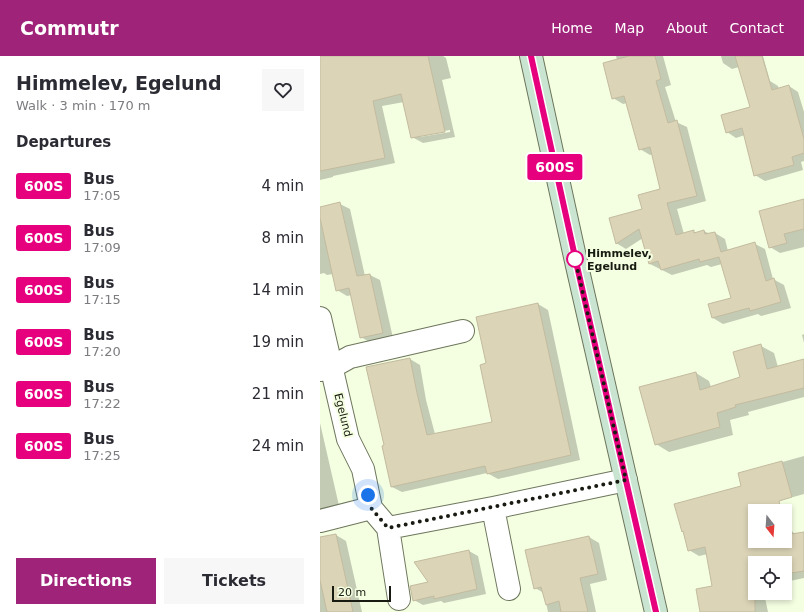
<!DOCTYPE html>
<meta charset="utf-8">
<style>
body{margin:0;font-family:"DejaVu Sans",sans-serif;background:#f7f7f7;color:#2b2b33;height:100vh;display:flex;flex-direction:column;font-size:15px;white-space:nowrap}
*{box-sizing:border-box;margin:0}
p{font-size:13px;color:#7c7c81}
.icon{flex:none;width:22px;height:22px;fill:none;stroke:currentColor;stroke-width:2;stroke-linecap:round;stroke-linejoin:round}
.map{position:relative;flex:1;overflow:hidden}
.sheet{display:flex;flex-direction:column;background:#fff;width:320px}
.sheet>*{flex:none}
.badge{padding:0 8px;border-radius:3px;font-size:14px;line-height:26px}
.needle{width:26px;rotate:163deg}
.controls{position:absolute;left:428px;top:448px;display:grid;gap:8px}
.controls a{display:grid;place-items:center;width:44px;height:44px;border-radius:0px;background:#fff;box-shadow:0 2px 6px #0003;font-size:20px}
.scale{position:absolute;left:12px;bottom:10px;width:59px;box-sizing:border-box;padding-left:4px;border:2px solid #181b11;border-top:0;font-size:11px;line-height:14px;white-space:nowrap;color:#181b11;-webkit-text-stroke:3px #f4fee1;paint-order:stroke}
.you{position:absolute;width:20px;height:20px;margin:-10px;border:3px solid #fff;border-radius:50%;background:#1a73e8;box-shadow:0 0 0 6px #1a73e833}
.map>.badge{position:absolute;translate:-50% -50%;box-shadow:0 0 0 2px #fff}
h2{padding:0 16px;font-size:15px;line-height:36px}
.round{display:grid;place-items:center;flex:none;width:42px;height:42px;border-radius:0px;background:#f7f7f7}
.summary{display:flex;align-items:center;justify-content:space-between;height:68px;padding:0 16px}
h1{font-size:19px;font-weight:600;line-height:30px}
.primary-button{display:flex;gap:8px;margin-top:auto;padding:8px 16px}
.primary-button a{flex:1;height:46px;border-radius:0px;background:#9e2379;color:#fff;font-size:16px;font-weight:600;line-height:46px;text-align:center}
.primary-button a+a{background:#f7f7f7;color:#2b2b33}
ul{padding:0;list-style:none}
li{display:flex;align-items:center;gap:12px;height:52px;padding:0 16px}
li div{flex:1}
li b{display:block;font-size:15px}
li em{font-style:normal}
li .badge{min-width:44px;font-weight:700;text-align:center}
header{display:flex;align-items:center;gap:24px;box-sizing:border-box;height:56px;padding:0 20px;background:#9e2379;color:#fff}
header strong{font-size:19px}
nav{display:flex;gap:22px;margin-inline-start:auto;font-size:14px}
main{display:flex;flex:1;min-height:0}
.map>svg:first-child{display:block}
.shadow{fill:#0003;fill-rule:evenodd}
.building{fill:#dcd4b7;stroke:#c3bb9f}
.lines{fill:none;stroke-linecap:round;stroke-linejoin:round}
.street-casing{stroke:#6d765c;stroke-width:24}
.secondary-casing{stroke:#6d765c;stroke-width:24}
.street{stroke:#fff;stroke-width:22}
.secondary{stroke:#c9e4d1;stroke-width:22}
.line-casing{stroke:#fff;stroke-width:9}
.line{stroke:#e6007e;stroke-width:6}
.walk{stroke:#181b11;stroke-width:4;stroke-dasharray:0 7.2}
.stop-dot{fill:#fff;stroke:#e6007e;stroke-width:2}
.labels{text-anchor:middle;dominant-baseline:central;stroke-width:4;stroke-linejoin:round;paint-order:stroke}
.stop-label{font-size:11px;font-weight:bold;fill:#181b11;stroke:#f4fee1;text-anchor:start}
.street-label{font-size:11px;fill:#181b11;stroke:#f4fee1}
</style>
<header>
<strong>Commutr</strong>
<nav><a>Home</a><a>Map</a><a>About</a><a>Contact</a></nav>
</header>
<main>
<section class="sheet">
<div class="summary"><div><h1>Himmelev, Egelund</h1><p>Walk · 3 min · 170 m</p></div><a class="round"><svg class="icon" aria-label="heart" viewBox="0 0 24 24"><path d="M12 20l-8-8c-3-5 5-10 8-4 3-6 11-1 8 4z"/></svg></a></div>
<h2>Departures</h2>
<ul>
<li><span class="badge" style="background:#e6007e;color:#fff">600S</span><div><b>Bus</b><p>17:05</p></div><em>4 min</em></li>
<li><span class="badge" style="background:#e6007e;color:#fff">600S</span><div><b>Bus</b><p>17:09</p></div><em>8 min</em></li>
<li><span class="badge" style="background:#e6007e;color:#fff">600S</span><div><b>Bus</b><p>17:15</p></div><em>14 min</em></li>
<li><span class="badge" style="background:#e6007e;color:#fff">600S</span><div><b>Bus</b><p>17:20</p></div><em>19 min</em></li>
<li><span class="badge" style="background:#e6007e;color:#fff">600S</span><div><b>Bus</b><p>17:22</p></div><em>21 min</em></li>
<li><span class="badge" style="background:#e6007e;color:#fff">600S</span><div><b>Bus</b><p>17:25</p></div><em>24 min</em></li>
</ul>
<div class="primary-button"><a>Directions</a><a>Tickets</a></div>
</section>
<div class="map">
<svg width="484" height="556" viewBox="0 0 484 556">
<rect width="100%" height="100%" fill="#f4fee1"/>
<!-- shadow -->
<path class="shadow" d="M0 0H123L126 2 131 22 122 24 135 81 103 87 92 81 84 46 62 50 75 107 13 120V121L0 124ZM130 74V76L100 81V79Z
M296 0H343L351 29 345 31 356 66 367 71 386 145 357 153 364 178 373 175 376 177 384 175 390 178 395 177 405 183 408 195 435 188 445 193 453 223 464 229 471 252 441 260 438 258 403 268 393 262 390 249 412 243 402 208 391 211 387 209 352 219 330 208 323 182 306 193 296 187 341 134 333 98 330 99 320 93 307 47 303 48 293 42 297 4Z
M401 0H443L450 25 458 30 459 33 469 30 478 36 484 56V105L481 106 483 114 445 125 435 119 425 79 416 82 407 76 431 52 419 11 412 13 403 7Z
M484 144V191L460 197 450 191Z
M20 148 30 153 45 220 50 219 60 224 73 282 51 287 41 281 32 239 27 240 17 234 13 218 7 219 4 217 0 218V152Z
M218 248 228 254 260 404 178 423 167 417 82 436 72 431 65 390 90 303 100 309 106 344 115 378 174 366 167 308Z
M484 278V287L482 279Z
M441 290 454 297 458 311 484 304V341L428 356 429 359 410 364 413 379 349 396 336 388 376 317 389 325 391 331 421 322Z
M0 367 20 454 0 459Z
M484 400V438L448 448 450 455H435V485H465V471L473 476 474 479 484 477V522L465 526V507H435V537H444L448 556H381L394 531 388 498 379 500 369 494 365 476 362 475 423 430 419 418Z
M16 479 26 485 42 556H0V482Z
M269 481 279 487 287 524 270 528 276 556H228L224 537 215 532Z
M149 495 158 500 166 538 124 547 121 545 103 549 94 544Z"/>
<!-- building -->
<path class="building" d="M0 0H108L125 76 91 82 81 38 53 45 65 102 0 115Z
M309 0H335L341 23 336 25 348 67 357 64 377 140 347 147 356 179 374 174V177L384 174 385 178 395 176 401 196 435 186 446 225 454 222 461 246 430 255 429 252 392 262 388 248 411 242 399 201 380 206 379 203 341 214 338 205 329 208 319 173 296 188 289 162 322 153 318 139 340 133 330 91 319 94 304 40 292 43 283 7Z
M415 0H442L452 34 469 29 484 83V97L472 101 474 109 434 120 422 72 406 77 401 59 430 51Z
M484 143V173L464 178 467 187 449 192 439 155Z
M20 146 37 220 50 218 63 277 40 282 29 232 16 235 0 162V151Z
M218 247 251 399 167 418 165 410 71 431 62 390 64 389 46 311 90 302 97 337 107 379 172 366 160 309 166 307 156 261Z
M441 288 447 313 484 303V332L415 349 416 351 397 357 400 371 335 389 319 331 376 316 380 334 420 321 413 296Z
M462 405 472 441 459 445 461 455H435V485H465V479L484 476V515L465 518V507H435V556H380L376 533 392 530 385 491 368 495 363 475 362 476 354 448 421 430 418 417Z
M16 478 33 556H7L0 524V481Z
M269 480 278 518 260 522 268 556H241L239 545 226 549 221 531 214 533 205 494Z
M149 494 157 533 114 543V540L93 545 90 530 108 526 94 506Z"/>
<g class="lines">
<!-- street casing -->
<g class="street-casing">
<path id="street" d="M0 262 28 383 43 413 51 452 68 472 173 452 306 424
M0 314 12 311 30 301 143 275
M173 452 189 533
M0 465 51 452
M68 472 79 543"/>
</g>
<!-- secondary casing -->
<g class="secondary-casing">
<path id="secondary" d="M211 0 257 210 336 556"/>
</g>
<!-- street -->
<use href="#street" class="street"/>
<!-- secondary -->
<use href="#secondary" class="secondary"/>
</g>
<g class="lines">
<!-- line casing -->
<g class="line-casing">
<path id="line" d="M211 0 257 210 336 556"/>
</g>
<!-- line -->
<use href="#line" class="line"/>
<!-- walk -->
<path class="walk" d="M48 439 51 452 68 472 306 424 255 203"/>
</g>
<!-- markers -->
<circle class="stop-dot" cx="255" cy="203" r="8"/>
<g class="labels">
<!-- stop labels -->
<g class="stop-label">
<text x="267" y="197">Himmelev,<tspan x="267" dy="13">Egelund</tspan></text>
</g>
<!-- street labels -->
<g class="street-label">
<text transform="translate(23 359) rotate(76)">Egelund</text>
</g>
</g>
</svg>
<div class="controls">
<a><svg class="needle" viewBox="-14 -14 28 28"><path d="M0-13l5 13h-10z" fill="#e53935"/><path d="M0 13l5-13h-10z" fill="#7c7c81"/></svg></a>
<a><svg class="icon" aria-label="locate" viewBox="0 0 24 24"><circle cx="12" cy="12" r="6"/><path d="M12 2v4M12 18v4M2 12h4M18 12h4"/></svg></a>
</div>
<div class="scale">20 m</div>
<div class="you" style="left:48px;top:439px"></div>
<b class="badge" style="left:235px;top:111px;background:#e6007e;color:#fff">600S</b>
</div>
</main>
